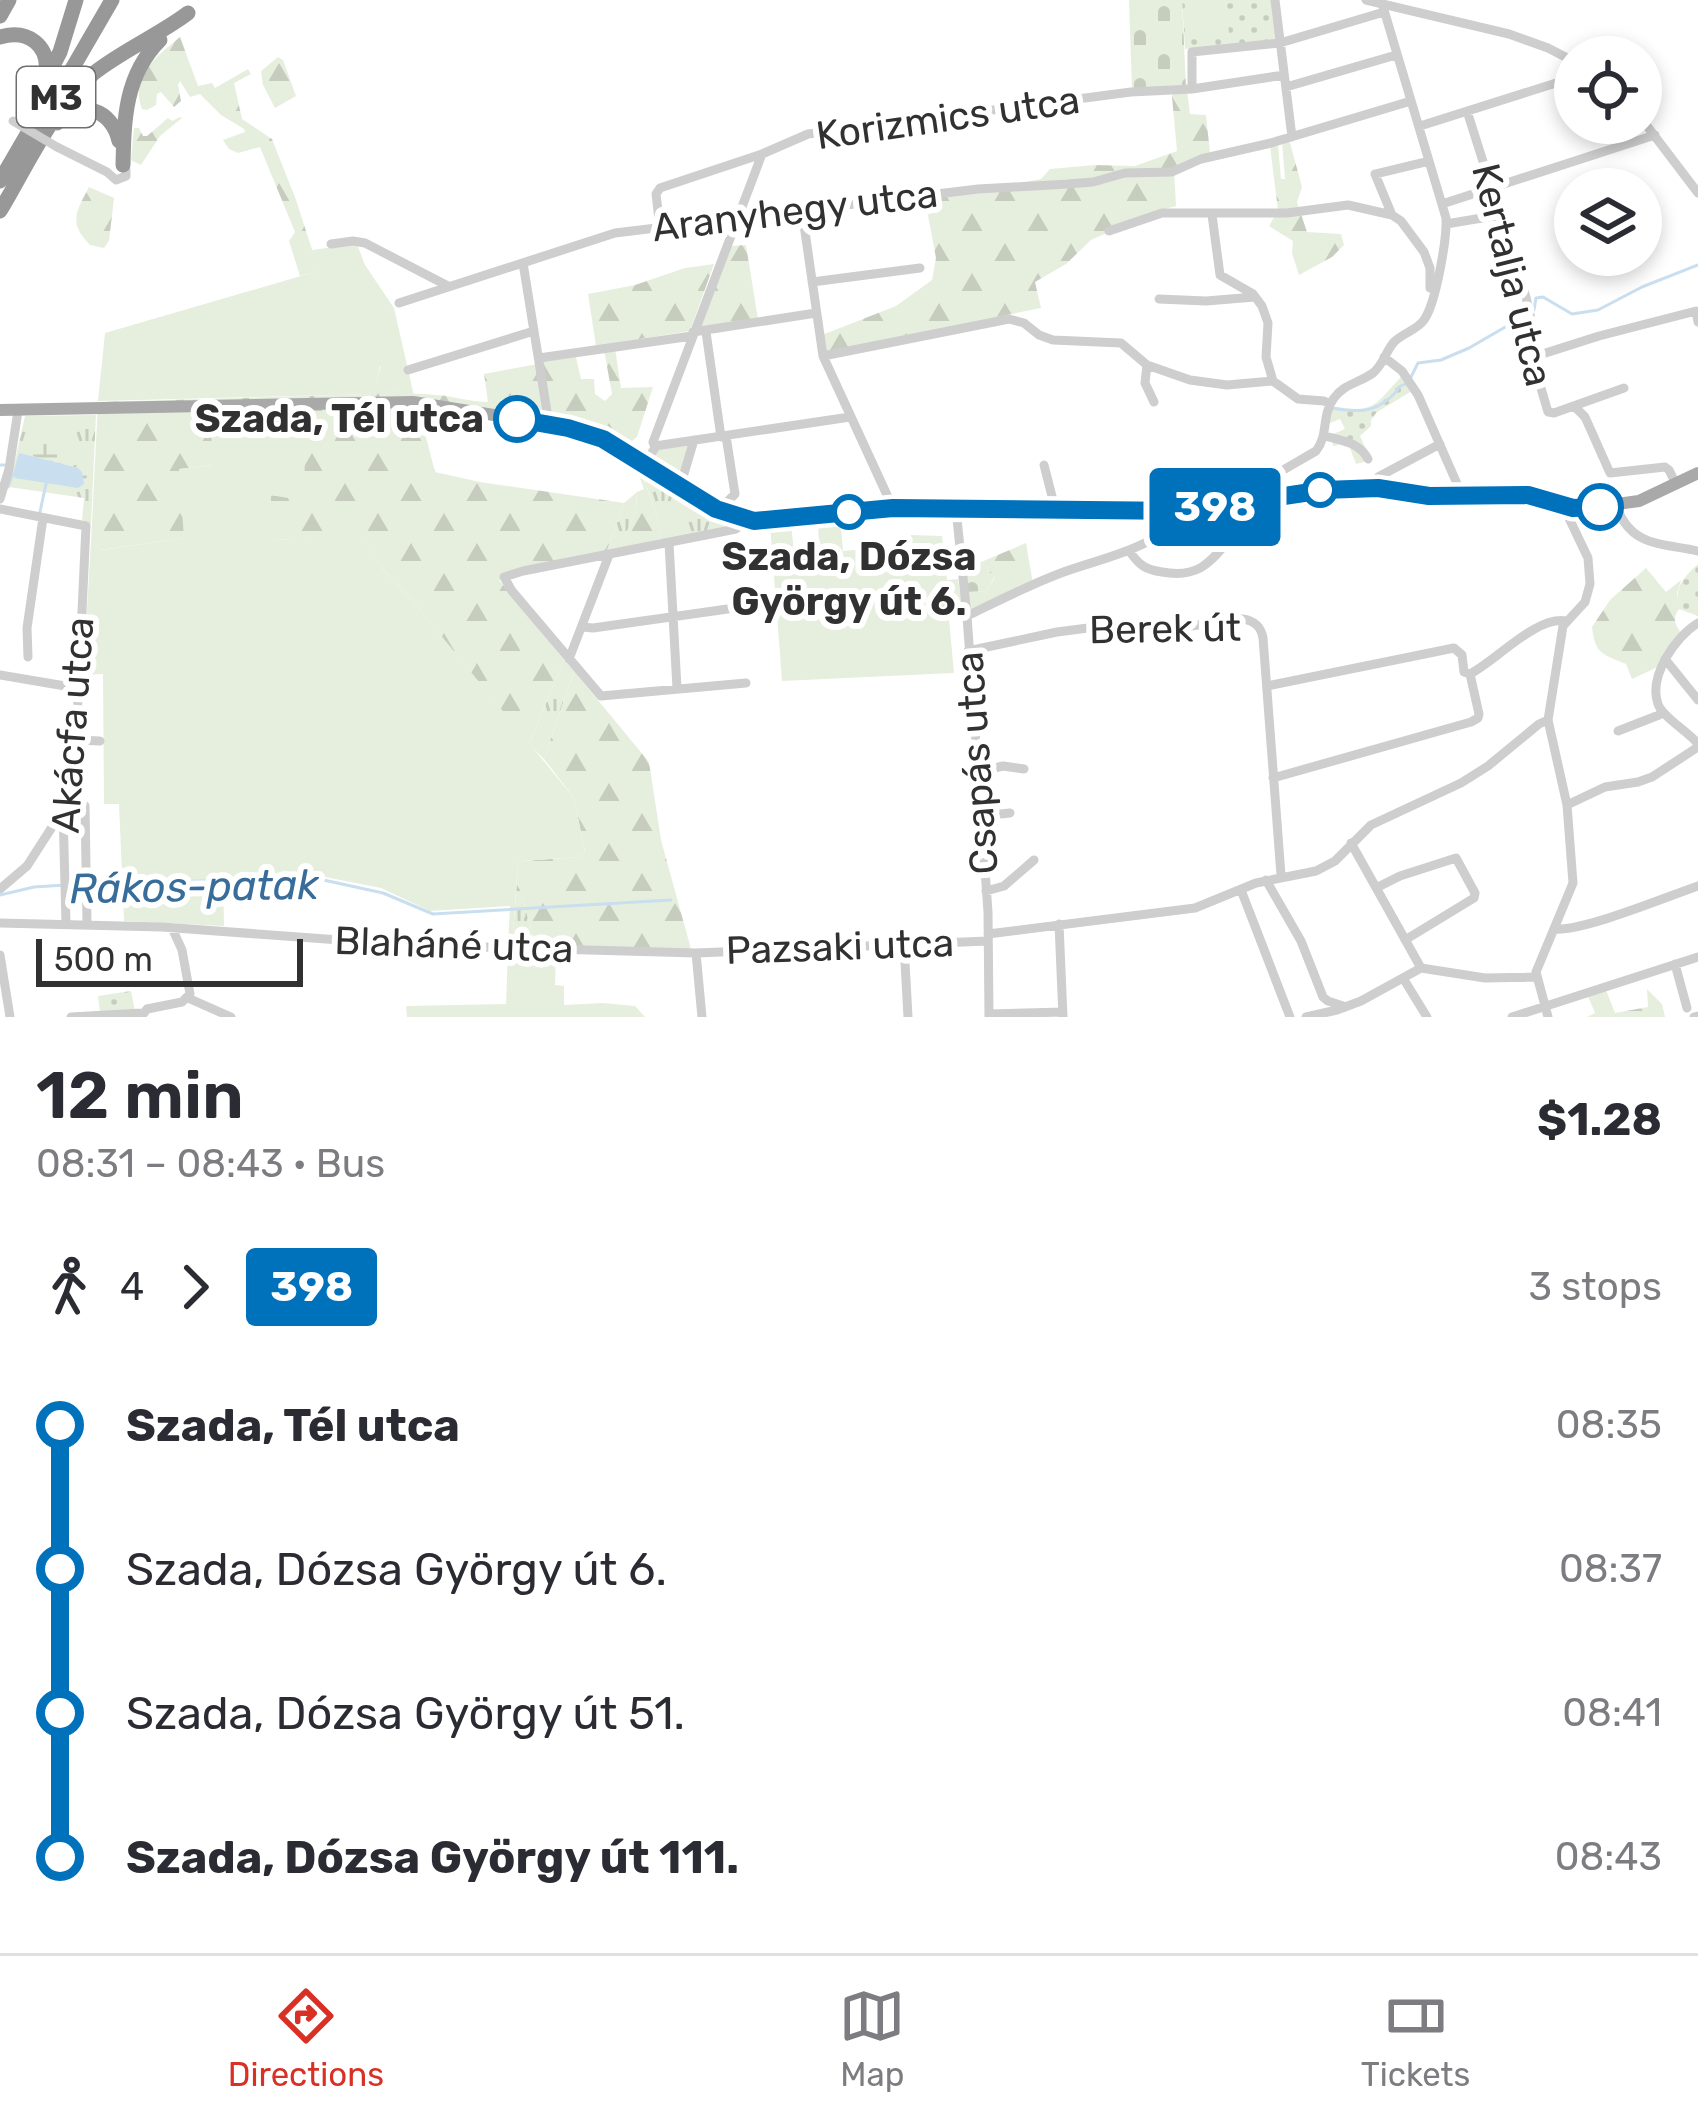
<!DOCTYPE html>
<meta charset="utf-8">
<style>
body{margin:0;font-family:Rubik,sans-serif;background:#f2f2f3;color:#2b2b33;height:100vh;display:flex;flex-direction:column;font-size:45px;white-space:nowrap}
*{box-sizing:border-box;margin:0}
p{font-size:39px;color:#7c7c81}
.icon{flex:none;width:66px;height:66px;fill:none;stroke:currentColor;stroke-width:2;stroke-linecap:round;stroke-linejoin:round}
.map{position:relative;height:1017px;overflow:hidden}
.side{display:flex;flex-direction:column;background:#fff;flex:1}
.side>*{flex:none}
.badge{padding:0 24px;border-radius:9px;font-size:42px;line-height:78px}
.tools{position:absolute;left:1554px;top:36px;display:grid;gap:24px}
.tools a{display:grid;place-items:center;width:108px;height:108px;border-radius:50%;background:#fff;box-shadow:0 6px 18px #0003;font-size:60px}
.scale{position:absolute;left:36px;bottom:30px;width:267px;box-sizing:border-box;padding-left:12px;border:6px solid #313131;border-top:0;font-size:33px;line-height:42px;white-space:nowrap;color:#313131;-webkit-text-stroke:9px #fff;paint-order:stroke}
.map>.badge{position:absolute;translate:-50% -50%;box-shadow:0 0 0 6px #fff}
.legs{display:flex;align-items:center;gap:18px;height:132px;padding:0 36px;font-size:39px}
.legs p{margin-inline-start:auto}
.head{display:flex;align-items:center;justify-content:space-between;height:204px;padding:0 36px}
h1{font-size:66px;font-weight:600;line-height:90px}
ul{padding:0 36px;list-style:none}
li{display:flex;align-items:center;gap:42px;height:144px;font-size:45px}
li i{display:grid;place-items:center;width:18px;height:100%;margin:0 15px;background:currentColor}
li i::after{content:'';width:30px;height:30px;margin:-15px;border:9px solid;border-radius:50%;background:#fff}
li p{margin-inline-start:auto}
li:first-child i{background:linear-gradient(#0000 50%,currentColor 0)}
li:last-child i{background:linear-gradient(currentColor 50%,#0000 0)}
.menu{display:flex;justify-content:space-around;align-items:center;height:168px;border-top:3px solid #e1e1e2;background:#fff;font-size:33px;color:#7c7c81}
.menu a{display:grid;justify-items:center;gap:6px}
.menu .current{color:#d93025}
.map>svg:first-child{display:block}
.grass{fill:url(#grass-tufts)}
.forest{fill:url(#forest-firs)}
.wetland{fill:url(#wetland-marsh)}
.cemetery{fill:url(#cemetery-stones)}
.park{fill:url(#park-dots)}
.garden{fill:#e6efde}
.water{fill:#c9deef}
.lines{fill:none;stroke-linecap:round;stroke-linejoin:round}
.stream{stroke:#c9deef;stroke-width:3}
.minor{stroke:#cecece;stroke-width:9}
.major{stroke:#a9a9a9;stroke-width:12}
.highway{stroke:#989898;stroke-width:15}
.minor-bridge{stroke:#cecece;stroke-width:9}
.line-1-casing{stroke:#fff;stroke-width:27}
.line-1{stroke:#0072bc;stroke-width:18}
.stop-1-dot{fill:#fff;stroke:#0072bc;stroke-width:6}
.labels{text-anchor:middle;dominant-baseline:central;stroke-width:12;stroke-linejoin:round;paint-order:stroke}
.shield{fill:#fff;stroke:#6f6f6f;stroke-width:3}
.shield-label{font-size:36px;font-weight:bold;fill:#313131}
.street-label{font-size:39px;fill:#313131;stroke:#fff}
.stop-label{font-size:39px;font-weight:bold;fill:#313131;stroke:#fff;text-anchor:end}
.water-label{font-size:42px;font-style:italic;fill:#376c9b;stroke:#fff}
</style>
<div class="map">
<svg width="1698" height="1017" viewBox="0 0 1698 1017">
<defs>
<pattern id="grass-tufts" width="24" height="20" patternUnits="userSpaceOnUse" patternTransform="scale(3)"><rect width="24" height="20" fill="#e6efde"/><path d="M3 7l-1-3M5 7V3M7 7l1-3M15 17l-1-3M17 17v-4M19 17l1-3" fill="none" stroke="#c6cdbf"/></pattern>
<pattern id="forest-firs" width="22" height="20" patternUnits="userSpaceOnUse" patternTransform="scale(3)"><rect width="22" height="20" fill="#e6efde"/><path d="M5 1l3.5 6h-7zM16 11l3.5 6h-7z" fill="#c6cdbf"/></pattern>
<pattern id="wetland-marsh" width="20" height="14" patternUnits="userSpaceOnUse" patternTransform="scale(3)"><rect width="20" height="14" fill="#e6efde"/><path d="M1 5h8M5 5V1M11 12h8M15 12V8" fill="none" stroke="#c6cdbf"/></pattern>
<pattern id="cemetery-stones" width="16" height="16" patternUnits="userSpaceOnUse" patternTransform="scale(3)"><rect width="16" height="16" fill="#e6efde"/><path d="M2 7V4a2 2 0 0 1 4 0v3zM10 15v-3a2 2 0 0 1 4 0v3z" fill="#c6cdbf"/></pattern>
<pattern id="park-dots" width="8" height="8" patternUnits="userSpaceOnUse" patternTransform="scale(3)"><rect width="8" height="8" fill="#e6efde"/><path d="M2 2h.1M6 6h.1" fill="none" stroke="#c6cdbf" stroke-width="1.8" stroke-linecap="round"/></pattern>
</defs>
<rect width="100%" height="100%" fill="#fff"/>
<!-- grass -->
<path class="grass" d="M96 415 91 524 82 520 84 498 9 487 25 416Z
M691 443 680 483 652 467 650 458 656 449Z
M640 468 734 527 668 540 661 539 655 510Z
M637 492 636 510 620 548 607 550 624 503Z
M564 660 574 671 544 759 529 744Z
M516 894 523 899 535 945H512Z"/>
<!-- forest -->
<path class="forest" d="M180 37 198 86 212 83 215 88 248 69 251 74 234 83 242 119 272 139 296 200 319 271 300 276 289 241 295 232 260 147 238 153 229 149 223 140 245 132 244 129 221 115 200 94 190 97 180 81 178 85 181 101 174 107 161 92 157 94 156 105 147 110 142 109C129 77 158 55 180 37Z
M278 57 283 60 296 96 275 108 263 85 261 71Z
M1187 90 1190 114 1206 115 1210 153 1174 170 1176 206 1151 213 1091 240 1066 264 1035 282 1041 308 825 352 822 335 896 306 932 280 936 258 924 194 981 190 1041 179 1050 169 1094 165 1135 166 1177 151 1172 97 1173 93Z
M180 117 182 118 160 136 141 165 131 160 134 128H139L143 136H147L168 118 172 121Z
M1289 139 1302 187 1297 202 1307 232 1341 234 1344 245 1332 257 1299 275 1292 253 1293 241 1269 226 1278 210 1270 146 1278 145 1281 179H1285L1282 142Z
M89 187 114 198 109 241 104 248 90 245C68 223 76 212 89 187Z
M746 245 758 319 699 330 729 246Z
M714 264 690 331 596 346 588 294 635 285 685 268Z
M615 348 621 388 653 387 637 437 627 445 610 432 582 420 419 410 435 472 480 482 624 503 607 550 499 580 564 660 529 744 411 599 384 571 362 537 271 540V495L305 500 212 465 180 469 185 538 100 550 91 542 98 402 373 394 381 365H392L395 391C411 395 420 393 436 395 454 396 470 402 488 402L484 374 537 364 544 357 575 353 581 379H594L595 394 605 401 612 394 604 350Z
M634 462 741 522 734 527 640 469 655 510 661 539 620 548 636 510 637 492 644 489Z
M1026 543 1033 584 969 614 965 592 987 591 995 577 981 562Z
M1646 568 1666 592 1681 580 1677 593 1679 609C1672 619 1675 624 1681 633L1664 664 1632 679 1626 664C1602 654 1595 654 1592 627L1610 600Z
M574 671 649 762 661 840 691 949 535 945 523 899 516 894 518 865 522 861 579 857 585 852 574 798 544 759Z
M1647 989 1662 1004 1665 1017H1587L1595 1013 1587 994 1606 990 1615 1013 1648 1007Z"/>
<!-- wetland -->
<path class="wetland" d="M36 437C54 445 71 438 89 447V472L84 483 81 471 78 468 25 454 27 439Z"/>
<!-- cemetery -->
<path class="cemetery" d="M1129 0H1182L1186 87 1132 90Z
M981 562 995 576 987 591 965 592 962 569Z"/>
<!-- park -->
<path class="park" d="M1182 0H1273L1277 40 1185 49Z
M1402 376 1412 391 1377 412 1371 420V426L1360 436 1371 460 1356 464 1348 443 1333 446 1331 435 1345 429 1340 419 1328 424 1331 406C1376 414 1373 406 1402 376Z
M1698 564V616L1679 609C1674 587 1682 579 1698 564Z
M131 991 135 1011 100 1012 98 996Z"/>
<!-- garden -->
<path class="garden" d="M1188 0H1226L1229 34 1191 37Z
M357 244 365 265 394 308 414 396 394 391 391 365 380 366 374 394 98 401 105 333 318 271 312 250Z
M211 411 304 414 305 501 271 495V540L362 536 384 571 411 599 574 798 585 852 579 857 522 861 518 865 512 945H508L510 906 430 911 381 888 320 876 223 877 224 926 124 921 119 804H104L103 674 83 675 91 542 101 550 184 538 179 469 212 465Z
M840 515 843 551 898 546 899 541 910 539 911 535 942 536 947 580 958 579 964 617 949 619 954 673 782 681 770 524 791 522 794 554 819 552 818 519Z
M508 950 556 952 555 985 564 986V1005L603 1003 635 1006 645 1017H407L406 1006 506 1004Z"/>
<!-- water -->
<path class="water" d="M19 453 78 468 82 472 84 484 78 488 15 478 13 474Z"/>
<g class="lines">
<!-- stream -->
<path class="stream" d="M1534 310 1536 298 1543 297 1572 314 1598 310 1642 287 1698 265
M1332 408C1356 412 1373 414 1392 396 1406 382 1390 391 1408 383L1418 363 1441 360 1469 348 1526 315
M0 465H5
M8 487 13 474
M40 512 46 484
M92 883 319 879 383 893 433 914 671 900
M0 895 34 887 82 884"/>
<!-- minor -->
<path class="minor" d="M1275 0 1292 137
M1366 0 1509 34 1548 48 1575 62
M1286 87 1396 55
M1192 89V52L1280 43 1384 12
M1467 111 1526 297 1531 319 1526 337 1548 412 1554 413 1624 388
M1641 118 1698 193
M1420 126 1575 77
M57 147 107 172 116 180 126 176V170L123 165
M1442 204 1655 135
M802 211 823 356 893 508
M1212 215 1220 275 1253 294 1262 306 1268 323 1266 357 1273 381
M1392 215 1375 174 1429 161
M1446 224 1500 215
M660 228 656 194 660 188 762 154 808 134 1131 92 1192 89 1284 75
M1109 231 1162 213H1287L1348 205 1392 215 1401 221 1424 252 1430 268V288
M331 244 353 241 365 243 448 286
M523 263 549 424
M812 282 920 268
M1159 299 1206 301 1255 297
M399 303 615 233 978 189 1068 184 1093 182 1125 173 1172 172 1201 159 1271 143 1411 101
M693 332 816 313
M706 332 721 437
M823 356 1009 319 1024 323 1039 335 1053 340 1121 343 1147 365 1190 380 1227 385 1273 381 1298 399 1324 401 1330 404
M1384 357 1402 371 1418 395 1462 495
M1533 357 1599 336 1696 311 1698 322
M539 358 692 336
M1147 365 1145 383 1154 402
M408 370 534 331
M1574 406 1585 417 1610 473 1665 467 1669 470 1676 484
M1325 436C1342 441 1359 442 1368 459
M655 446 850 417
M644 464 655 448 653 442 762 154
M1044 465 1055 508
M680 487 694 440
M1378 488V477L1440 444
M1469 494 1473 500H1512
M0 499 9 469 18 411
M1226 503 1316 451C1329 435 1321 415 1334 398 1344 384 1359 383 1373 373 1383 365 1386 351 1394 342 1403 333 1417 330 1424 320 1436 303 1447 239 1446 218L1381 0
M1285 504 1371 493
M1616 505C1630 547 1661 543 1698 551
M0 509 86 526 76 740 69 789 63 810 66 924
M956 509 967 616 988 912 989 1017
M724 513 726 503 735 494 726 436
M669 543 677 688
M1130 552C1139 565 1146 570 1162 572 1212 581 1216 546 1249 521 1260 512 1272 510 1285 504L1282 496
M967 616C998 601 1029 585 1061 573 1104 557 1155 550 1185 511
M1698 623C1676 636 1648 676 1658 704 1662 717 1689 732 1698 744
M582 627 593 628 756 605
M968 651 1057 632 1119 624 1142 631H1154L1243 619C1255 621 1261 627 1263 638L1281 875
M28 657 27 628 43 518
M569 659 609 555
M1665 659 1698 700
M1470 674C1497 660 1536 616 1566 621
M0 675 77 688
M746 683 601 696 512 591 504 577 523 571 736 529 748 520
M1267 686 1454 648 1462 655 1464 672 1470 674 1479 714 1478 718 1471 722 1273 778
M1618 731 1659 715 1662 711
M76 740 100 741
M978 772 1003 766 1024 769
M65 805 85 806 87 924
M1567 805 1605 787 1638 782 1652 777 1698 747
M981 816 1010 813
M1351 843 1421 968
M1266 880 1301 941 1323 997 1328 1001 1346 1007
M1376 888 1400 876 1456 858 1475 893 1474 898 1405 940
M0 889 27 866 63 810
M1241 890 1290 1017
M986 891 1004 886 1034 860
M0 923 162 927 408 945 696 953 988 941
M1059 924 1063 1017
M1554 929C1582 932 1666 897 1698 886
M988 934 1195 908 1256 883 1316 871 1335 861 1371 825 1461 783 1488 766 1539 724 1548 720
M904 944 908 1017
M696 953 702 1017
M0 955 10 1017
M1675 964 1687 1008
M1403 978 1427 1017
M188 998 231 1017
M989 1014 1063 1012
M71 1017 142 1013
M141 1017 147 1009 182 1002 190 994 182 950 172 928
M1306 1017 1337 1010 1361 1001 1421 968 1485 978 1536 977
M1512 1017 1698 957
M1548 1017 1536 972 1573 883 1567 805 1548 720 1563 626 1585 602 1590 584 1588 558 1567 514V506
M1694 1017 1698 1016"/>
<!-- major -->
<path class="major" d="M0 410 413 402 549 424 592 435 617 446 716 509 734 516 759 521 893 508 1185 511 1324 490 1378 488 1428 496 1486 493 1528 495 1581 509 1639 501 1698 473"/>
<!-- highway -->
<path class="highway" d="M0 16 9 0
M0 37C28 29 50 45 46 75
M28 114 60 52 76 0
M43 119 112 0
M57 123C80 99 112 109 119 141
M123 165C124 119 125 75 160 40
M0 181 43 107
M0 211C27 166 53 107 94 73 123 50 159 35 188 13"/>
<!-- minor-bridge -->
<path class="minor-bridge" d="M13 121 57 147"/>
</g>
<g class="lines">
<!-- line-1 casing -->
<g class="line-1-casing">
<path id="line-1" d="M517 419 568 428 603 439 716 509 754 521 893 508 1185 511 1324 490 1378 488 1429 496 1528 495 1573 508 1600 507"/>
</g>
<!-- line-1 -->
<use href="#line-1" class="line-1"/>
</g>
<!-- markers -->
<g class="stop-1-dot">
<circle cx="517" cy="419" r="21"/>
<circle cx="1320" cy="490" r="15"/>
<circle cx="1600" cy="507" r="21"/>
<circle cx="849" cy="512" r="15"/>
</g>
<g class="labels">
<!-- shield labels -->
<rect class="shield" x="17" y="67" width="78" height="60" rx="9"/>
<g class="shield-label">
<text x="56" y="97">M3</text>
</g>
<!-- street labels -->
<g class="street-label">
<text transform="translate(948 118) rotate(-8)">Korizmics utca</text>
<text transform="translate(795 211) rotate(-7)">Aranyhegy utca</text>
<text transform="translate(1512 275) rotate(76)">Kertalja utca</text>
<text transform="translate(1165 629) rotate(-1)">Berek út</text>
<text transform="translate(73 725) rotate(-86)">Akácfa utca</text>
<text transform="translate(977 763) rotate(-94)">Csapás utca</text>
<text transform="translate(454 945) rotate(2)">Blaháné utca</text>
<text transform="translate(840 947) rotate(-2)">Pazsaki utca</text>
</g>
<!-- stop labels -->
<g class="stop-label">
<text x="484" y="419">Szada, Tél utca</text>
<text x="849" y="557" text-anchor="middle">Szada, Dózsa<tspan x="849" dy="45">György út 6.</tspan></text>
</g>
<!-- water labels -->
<g class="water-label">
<text transform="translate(194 887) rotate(-1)">Rákos-patak</text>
</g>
</g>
</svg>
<div class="tools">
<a><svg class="icon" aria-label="locate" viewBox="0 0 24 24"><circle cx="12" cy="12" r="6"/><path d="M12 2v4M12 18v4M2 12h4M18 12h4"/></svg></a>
<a><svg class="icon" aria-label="layers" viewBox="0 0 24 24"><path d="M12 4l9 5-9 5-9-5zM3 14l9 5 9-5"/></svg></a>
</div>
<div class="scale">500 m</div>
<b class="badge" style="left:1215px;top:507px;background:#0072bc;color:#fff">398</b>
</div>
<section class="side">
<div class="head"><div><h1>12 min</h1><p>08:31 – 08:43 · Bus</p></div><b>$1.28</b></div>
<div class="legs"><svg class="icon" aria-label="walk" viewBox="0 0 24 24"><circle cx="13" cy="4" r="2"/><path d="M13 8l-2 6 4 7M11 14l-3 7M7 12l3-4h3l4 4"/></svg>4<svg class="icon" aria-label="forward" viewBox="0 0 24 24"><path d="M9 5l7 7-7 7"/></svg><b class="badge" style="background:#0072bc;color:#fff">398</b><p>3 stops</p></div>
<ul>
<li><i style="color:#0072bc"></i><b>Szada, Tél utca</b><p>08:35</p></li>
<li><i style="color:#0072bc"></i><span>Szada, Dózsa György út 6.</span><p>08:37</p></li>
<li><i style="color:#0072bc"></i><span>Szada, Dózsa György út 51.</span><p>08:41</p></li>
<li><i style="color:#0072bc"></i><b>Szada, Dózsa György út 111.</b><p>08:43</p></li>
</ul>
</section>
<nav class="menu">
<a class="current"><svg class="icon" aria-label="directions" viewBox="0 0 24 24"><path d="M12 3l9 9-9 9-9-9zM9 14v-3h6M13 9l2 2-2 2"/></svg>Directions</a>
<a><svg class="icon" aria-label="map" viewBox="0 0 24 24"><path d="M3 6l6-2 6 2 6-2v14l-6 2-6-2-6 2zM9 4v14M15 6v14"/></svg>Map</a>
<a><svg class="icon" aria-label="tickets" viewBox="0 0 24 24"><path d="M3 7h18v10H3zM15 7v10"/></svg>Tickets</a>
</nav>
